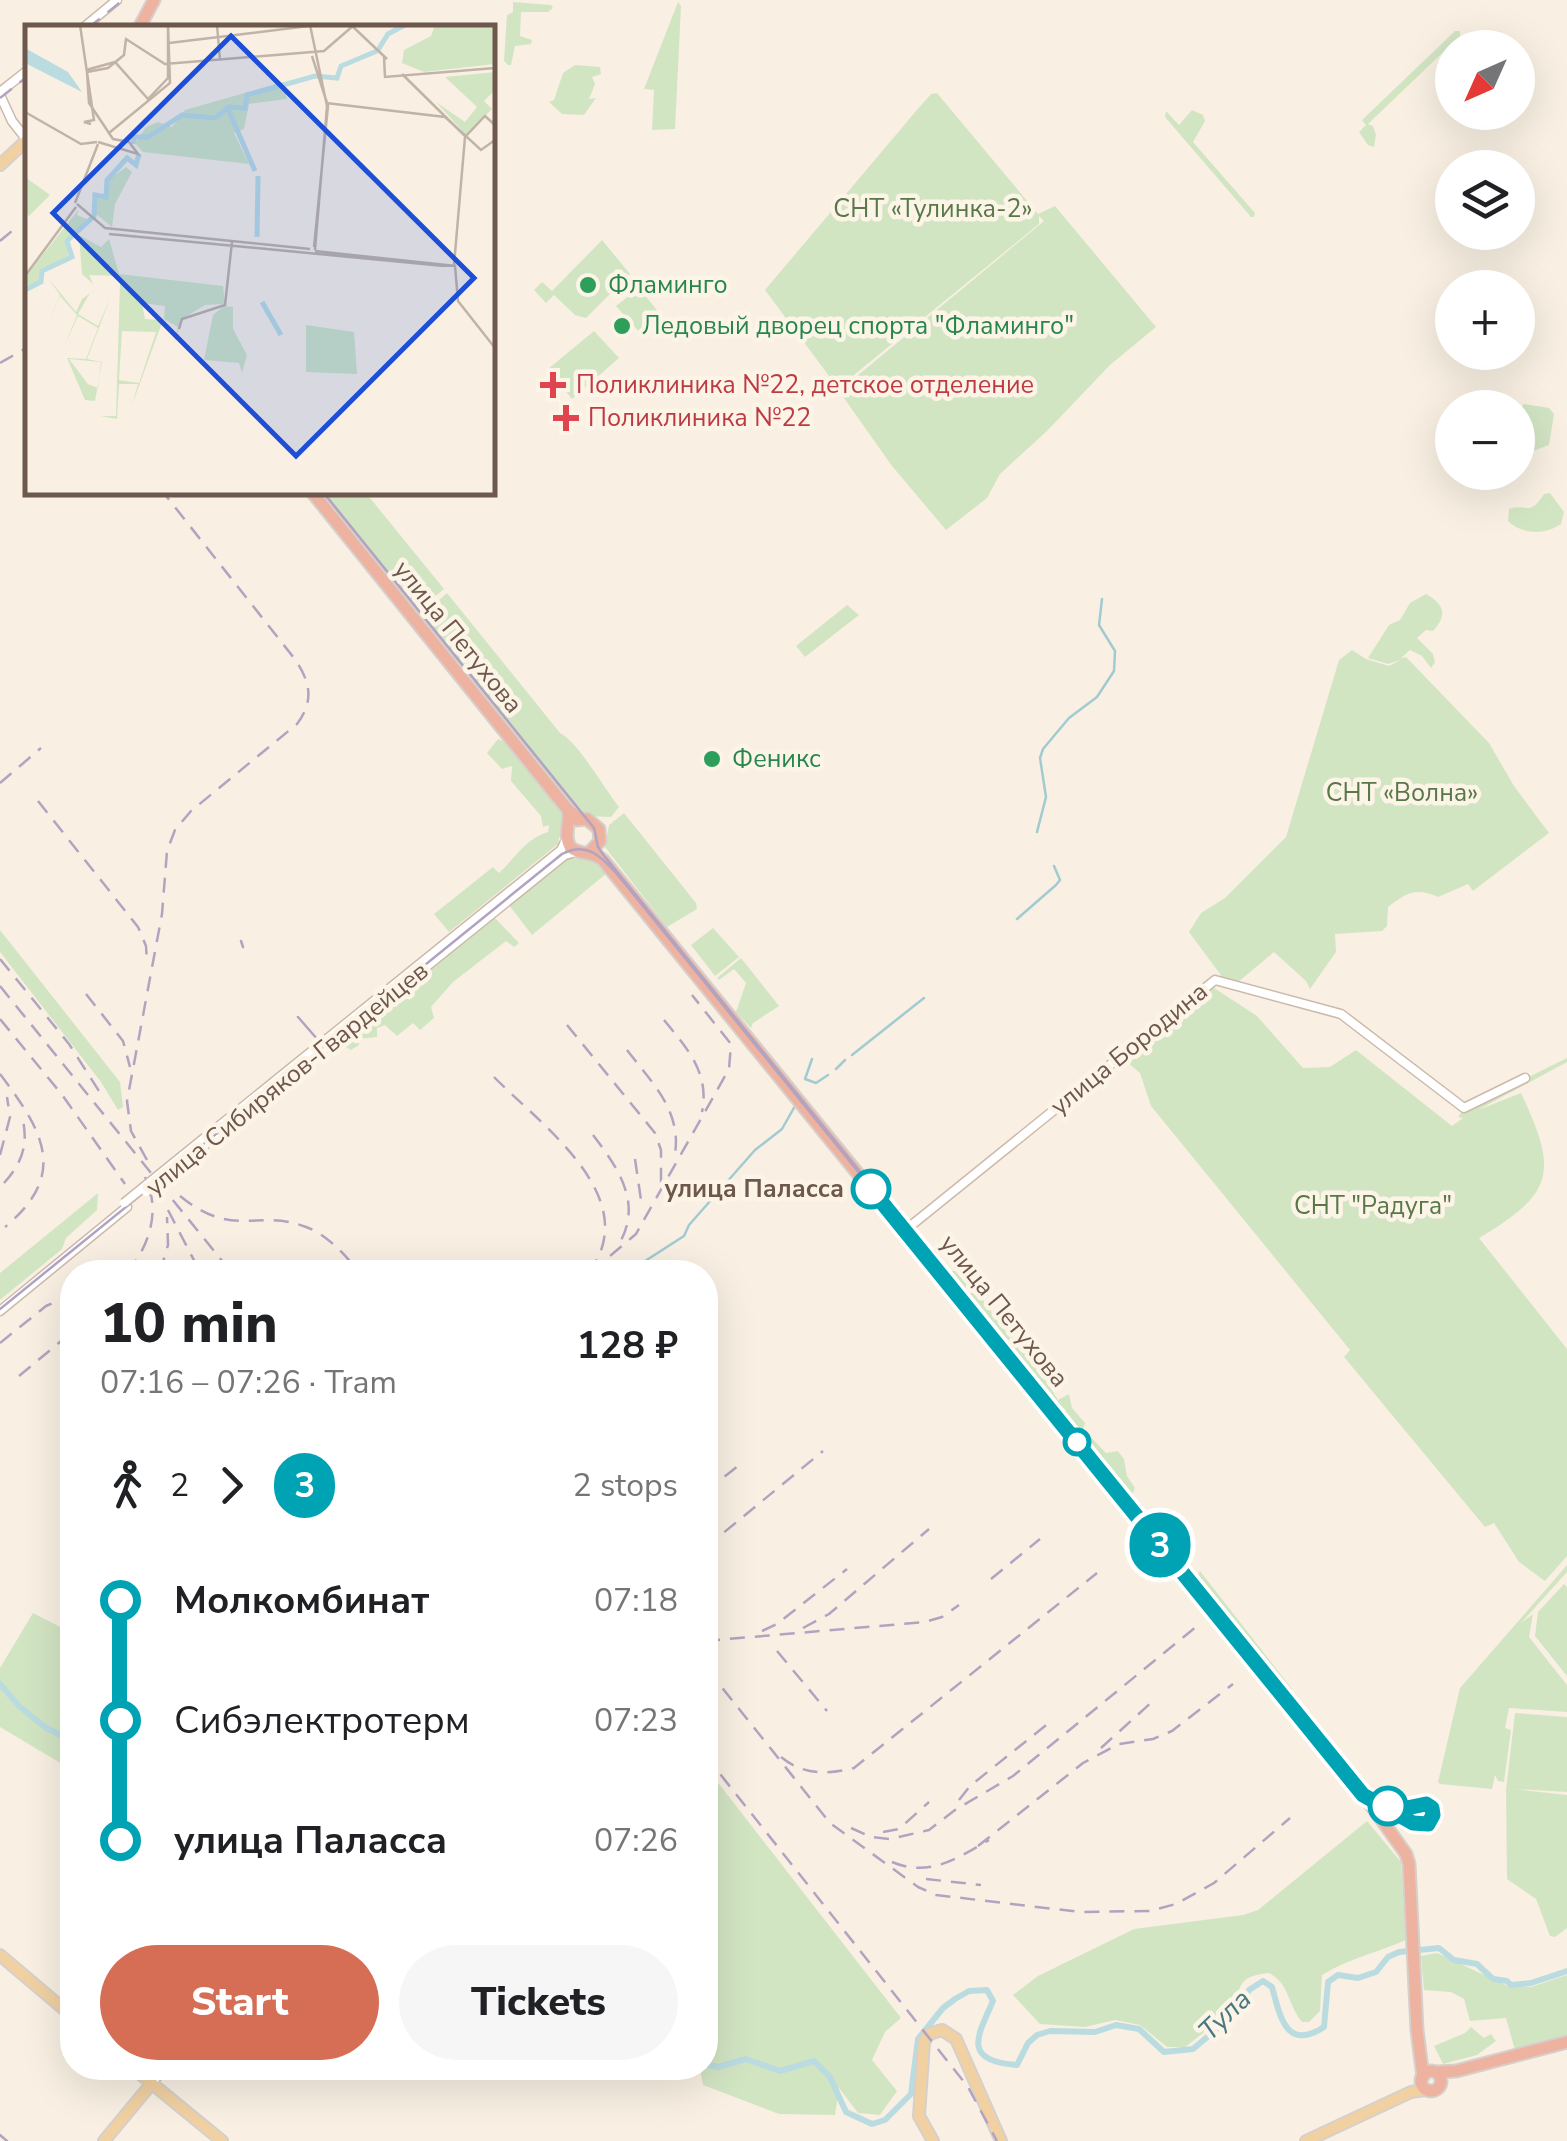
<!DOCTYPE html>
<meta charset="utf-8">
<style>
body{margin:0;font-family:"Nunito Sans",sans-serif;background:#f6f6f6;color:#202124;height:100vh;display:flex;flex-direction:column;font-size:38px;white-space:nowrap}
*{box-sizing:border-box;margin:0}
p{font-size:32px;color:#757577}
.icon{flex:none;width:55px;height:55px;fill:none;stroke:currentColor;stroke-width:2;stroke-linecap:round;stroke-linejoin:round}
.map{position:relative;flex:1;overflow:hidden}
.panel{position:absolute;left:60px;top:1260px;width:658px;height:820px;display:flex;flex-direction:column;background:#fff;border-radius:40px;box-shadow:0 10px 40px #0002}
.panel>*{flex:none}
.badge{padding:0 20px;border-radius:32px;font-size:35px;line-height:65px}
.needle{width:65px;rotate:225deg}
.fabs{position:absolute;left:1435px;top:30px;display:grid;gap:20px}
.fabs a{display:grid;place-items:center;width:100px;height:100px;border-radius:50%;background:#fff;box-shadow:0 10px 40px #0002;font-size:50px}
.map>.badge{position:absolute;translate:-50% -50%;box-shadow:0 0 0 5px #fff}
.legs{display:flex;align-items:center;gap:15px;height:110px;padding:0 40px;font-size:32px}
.legs p{margin-inline-start:auto}
.headline{display:flex;align-items:center;justify-content:space-between;height:170px;padding:0 40px}
h1{font-size:55px;font-weight:800;line-height:75px}
.primary-button{display:flex;gap:20px;margin-top:auto;padding:20px 40px}
.primary-button a{flex:1;height:115px;border-radius:60px;background:#d66e55;color:#fff;font-size:40px;font-weight:800;line-height:115px;text-align:center}
.primary-button a+a{background:#f6f6f6;color:#202124}
ul{padding:0 40px;list-style:none}
li{display:flex;align-items:center;gap:35px;height:120px;font-size:38px}
li i{display:grid;place-items:center;width:15px;height:100%;margin:0 12px;background:currentColor}
li i::after{content:'';width:25px;height:25px;margin:-12px;border:8px solid;border-radius:50%;background:#fff}
li p{margin-inline-start:auto}
li:first-child i{background:linear-gradient(#0000 50%,currentColor 0)}
li:last-child i{background:linear-gradient(currentColor 50%,#0000 0)}
.map>svg:first-child{display:block}
.green{fill:#d2e5c3}
.lines{fill:none;stroke-linecap:round;stroke-linejoin:round}
.stream{stroke:#a1cbd1;stroke-width:2.5}
.river{stroke:#badce0;stroke-width:6}
.secondary-casing{stroke:#cdb9ab;stroke-width:11}
.primary-casing{stroke:#d6d0cd;stroke-width:14}
.highway-casing{stroke:#d6d0cd;stroke-width:15}
.secondary{stroke:#fff;stroke-width:8}
.primary{stroke:#f1d1a2;stroke-width:10}
.highway{stroke:#edb2a0;stroke-width:11}
.tram{stroke:#b2a3c1;stroke-width:2.5}
.rail{stroke:#b2a3c1;stroke-width:2.5;stroke-dasharray:15 10;stroke-linecap:butt}
.secondary-bridge-casing{stroke:#cdb9ab;stroke-width:11;stroke-linecap:butt}
.secondary-bridge{stroke:#fff;stroke-width:8}
.line-1-casing{stroke:#fff;stroke-width:22}
.line-1{stroke:#00a3b4;stroke-width:15}
.leisure-dot{fill:#2e9e5b;stroke:#fdf4e8;stroke-width:4}
.health-dot{fill:#e0444e;stroke:#fdf4e8;stroke-width:4}
.stop-1-dot{fill:#fff;stroke:#00a3b4;stroke-width:5}
.labels{text-anchor:middle;dominant-baseline:central;stroke-width:9;stroke-linejoin:round;paint-order:stroke}
.park-label{font-size:25px;fill:#587848;stroke:#fdf4e8}
.leisure-label{font-size:25px;fill:#27864d;stroke:#fdf4e8;text-anchor:start}
.health-label{font-size:25px;fill:#be3a42;stroke:#fdf4e8;text-anchor:start}
.street-label{font-size:25px;fill:#6e574c;stroke:#fdf4e8}
.stop-label{font-size:25px;font-weight:bold;fill:#6e574c;stroke:#fdf4e8;text-anchor:end}
.water-label{font-size:28px;font-style:italic;fill:#487880;stroke:#fdf4e8}
.inset-river{fill:none;stroke:#badce0;stroke-width:5}
.inset-road{fill:none;stroke:#c1b3a7;stroke-width:2.5}
.view{fill:#1d4ed8;fill-opacity:0.15;stroke:#1d4ed8;stroke-width:5}
.inset-edge{fill:none;stroke:#6e574c;stroke-width:5}
</style>
<div class="map">
<svg width="1567" height="2141" viewBox="0 0 1567 2141">
<rect width="100%" height="100%" fill="#f9f0e3"/>
<!-- green -->
<path class="green" d="M513 2 551 5 553 8 548 12H521L520 36 532 40 531 44 515 46 511 65H508L504 61 507 15 513 12Z
M678 2 681 6 675 129 652 130 654 90 644 89Z
M1455 31H1460V36L1368 124 1373 126 1376 135 1374 147 1368 145 1359 132 1366 125 1362 120Z
M575 65 600 67 601 74 592 77 595 84 589 99 596 98 584 115 562 114 549 102 554 100 563 73Z
M937 93 1038 214 1055 206 1156 327 1110 365 1047 431 1000 474 987 498 946 530 892 466 839 391 1044 221 1039 216V224L838 388 765 290 916 111 931 94Z
M1192 110 1203 115 1205 121 1193 142 1255 213 1254 217H1251L1165 117 1166 111 1179 125Z
M602 240 630 274 586 318 575 315 554 295 546 303 534 290 542 282 552 291Z
M639 288 664 319 643 336 616 306Z
M594 331 619 358 572 399 548 369Z
M1524 404 1549 408 1554 414 1549 445 1528 453 1518 452V411Z
M315 493H366L444 589 413 614Z
M1550 493 1564 512 1561 524C1545 535 1522 535 1508 521L1509 509C1529 503 1529 517 1544 494Z
M447 593 560 733C578 742 604 788 619 807L611 817 583 816 573 812 417 619Z
M1426 594C1444 604 1448 615 1433 631L1426 630 1417 638 1433 654 1435 662 1431 668 1422 656 1410 650 1401 658 1406 657 1489 743 1514 786 1549 833 1473 891 1468 884 1438 897C1416 887 1406 893 1388 907L1387 926 1382 931 1335 934 1336 952 1310 989 1306 981 1274 952 1238 982 1223 978 1189 932 1201 913 1225 898 1286 837 1339 660 1352 650 1366 659 1389 666 1400 660 1388 664 1368 658 1389 625 1400 620 1410 603Z
M847 605 859 615 805 657 796 646Z
M498 739 512 745 558 805 563 817 558 844 449 932 434 914 493 867 499 873C515 858 526 838 548 832L549 825 543 827 541 816 511 781 512 766 502 769 487 753Z
M624 813 696 903 697 909 667 927 605 847 609 825Z
M573 858 597 861 607 873 532 935 509 905 566 859Z
M495 918 519 943 514 947 506 941 453 982 431 1007 434 1018 420 1030 413 1023 397 1036 385 1025 377 1028V1037L359 1039V1045L351 1050 343 1045 346 1036Z
M713 928 739 957 715 976 691 945Z
M0 930 120 1082 123 1107 118 1110 101 1082 0 952Z
M741 958 779 1006 753 1023 751 1028 736 1012 746 983 734 969 719 980 717 978Z
M1211 986 1257 1016 1303 1068 1330 1067 1356 1050 1452 1126 1463 1118 1458 1117 1464 1109 1567 1058V1062L1478 1110 1521 1093C1558 1171 1555 1193 1479 1238L1567 1349V1556L1545 1581 1519 1562 1494 1523 1485 1527 1344 1357 1350 1350 1151 1106 1140 1073 1122 1058Z
M98 1193 97 1210 66 1238 62 1249 0 1300V1273Z
M948 1271H955L973 1291 976 1290 997 1320 1019 1345 1036 1358 1040 1357 1063 1386 1052 1390 1058 1400 1069 1394 1072 1408 1085 1423 1083 1429 1106 1453 1118 1451 1124 1459 1127 1476 1135 1488 1131 1497 1064 1414 1066 1410 1053 1401 978 1308V1304Z
M1567 1565V1572L1521 1623 1533 1614 1529 1637 1567 1685V1712L1509 1708 1505 1728 1511 1730 1504 1782 1498 1781 1495 1775 1492 1789 1440 1784 1438 1782 1460 1688Z
M1200 1571 1292 1689 1291 1694 1196 1579Z
M1564 1584 1567 1587V1676L1535 1636 1538 1612Z
M33 1613 72 1633V1770L0 1727V1668Z
M1515 1713 1567 1717V1792L1514 1789 1567 1795V1928L1555 1937 1550 1936 1536 1899 1507 1879 1506 1790Z
M705 1766 901 2018 885 2032 872 2060 897 2091 880 2115 858 2113 839 2088 835 2115 779 2114 703 2085 700 2068H705Z
M1367 1821 1401 1862 1406 1940C1377 1953 1349 1958 1322 1975L1320 2011 1309 2022H1302C1288 2006 1290 1984 1269 1973 1233 1977 1245 1988 1229 2008 1217 2022 1200 2036 1185 2047H1167L1140 2025 1115 2020 1085 2027 1040 2024 1013 1995 1038 1976 1134 1929 1243 1915 1258 1910Z
M1437 1953 1510 1987H1531L1567 1975V2035L1515 2050 1506 2018 1470 2021 1464 1999 1451 1992 1424 1990 1421 1956Z
M1471 2027 1484 2038 1491 2034 1496 2041 1477 2055 1443 2064 1434 2046 1465 2033Z"/>
<g class="lines">
<!-- stream -->
<path class="stream" d="M1037 832 1046 797 1040 758 1043 749 1069 718 1097 697 1114 671 1115 651 1099 625 1102 599
M1017 919 1056 885 1060 880 1054 866
M852 1055 924 998
M812 1059 805 1079 816 1083 828 1075
M836 1069 845 1060
M628 1272 684 1236 689 1225 755 1150 782 1129 795 1106"/>
<!-- river -->
<path class="river" d="M0 1684 20 1707 45 1727 72 1741
M705 2064 718 2067 746 2059 780 2071 814 2061 830 2077 846 2112 872 2124 885 2120 911 2094 918 2039 943 2008 955 1999 969 1991 987 1990 993 2001C977 2037 962 2061 1017 2065L1028 2043 1037 2035 1050 2031 1095 2032 1116 2025 1139 2029 1164 2052 1193 2049 1237 2012 1249 1990 1263 1981 1272 1987C1280 2016 1286 2052 1324 2027L1328 1982 1338 1975 1358 1978 1376 1972 1388 1957 1399 1952 1439 1948 1454 1960 1477 1964 1493 1979 1507 1981 1511 1985 1531 1983 1567 1971"/>
<!-- secondary casing -->
<g class="secondary-casing">
<path id="secondary" d="M83 28 117 0
M0 92 28 70
M0 95 12 121 27 140
M182 1156 561 850 566 840
M185 1161 565 855 576 852
M908 1228 1215 980 1341 1014 1464 1108 1525 1078
M0 1311 127 1207
M152 2083 164 2068"/>
</g>
<!-- primary casing -->
<g class="primary-casing">
<path id="primary" d="M0 165 27 140
M0 1955 72 2016
M133 2068 222 2141
M104 2141 152 2083
M933 2141 919 2116 924 2042 929 2034 942 2030 956 2039 1001 2141
M1306 2141 1411 2092 1425 2090"/>
</g>
<!-- highway casing -->
<g class="highway-casing">
<path id="highway" d="M139 28 154 0
M312 492 568 810 580 819
M568 810C571 824 563 834 570 847 580 856 592 850 603 860L1374 1809 1406 1854 1409 1864 1417 2030 1423 2077
M577 820 587 819 599 829 600 841 589 853
M1421 2081a10 10 0 1 1 20 0a10 10 0 1 1-20 0Z
M1438 2072 1456 2071 1567 2042"/>
</g>
<!-- secondary -->
<use href="#secondary" class="secondary"/>
<!-- primary -->
<use href="#primary" class="primary"/>
<!-- highway -->
<use href="#highway" class="highway"/>
<!-- tram -->
<path class="tram" d="M241 941 243 947
M298 1017 318 1040H332
M0 1309 562 854C586 841 601 856 617 874L1363 1795 1369 1800 1413 1823 1427 1824 1433 1810 1428 1805C1403 1804 1388 1814 1364 1794L605 857 598 847 594 828 323 492
M0 2135 7 2141"/>
<!-- rail -->
<path class="rail" d="M88 28 123 0
M0 98 28 76
M0 241 12 231
M0 363 28 347
M0 783 41 748
M38 801 138 927 146 946 147 963
M0 959 69 1044 99 1091
M0 986 231 1272
M86 994 123 1041 130 1067
M0 1019 63 1096 125 1184
M664 1020C687 1048 710 1073 702 1112
M567 1025 655 1133 661 1150V1184
M627 1050C653 1084 684 1113 674 1159
M0 1074C43 1131 69 1174 5 1227
M494 1077C540 1124 641 1195 592 1268
M593 1135C618 1168 643 1203 619 1244
M0 1155 10 1117 7 1097
M635 1159 641 1200
M147 1160 131 1131 127 1101 162 914 167 851 175 830 191 811 297 724C315 700 310 681 294 658L163 492
M4 1183C22 1163 28 1146 23 1120
M180 1196C234 1240 257 1208 306 1227 328 1235 345 1255 359 1272
M168 1210 200 1272
M128 1272C150 1244 161 1210 145 1177
M160 1272 168 1245 167 1217
M591 1272 636 1234 729 1069 731 1044 692 995
M0 1343 46 1306 72 1295
M19 1376 72 1332
M705 1472 721 1459
M705 1492 743 1462
M705 1548 823 1451
M991 1579 1040 1539
M803 1628 829 1614 929 1529
M762 1631 777 1624 847 1569
M705 1641 925 1622 942 1617 959 1605
M777 1651 827 1711
M705 1671 716 1680 830 1823 918 1887 936 1895 1080 1912 1150 1911 1176 1904 1214 1883 1290 1818
M1101 1748 1153 1701
M705 1755 968 2087 997 2141
M781 1757C803 1775 827 1775 854 1768L1097 1573
M959 1800 970 1786 1050 1722
M851 1828 871 1837 890 1839 929 1830 955 1810 1013 1776 1202 1622
M883 1832 899 1829 929 1802
M978 1846 1083 1763 1119 1744 1153 1739 1172 1731 1233 1684
M892 1862C929 1878 958 1858 989 1840
M926 1879 981 1885"/>
<!-- secondary-bridge casing -->
<g class="secondary-bridge-casing">
<path id="secondary-bridge" d="M146 1192 185 1161
M124 1203 182 1156"/>
</g>
<!-- secondary-bridge -->
<use href="#secondary-bridge" class="secondary-bridge"/>
</g>
<g class="lines">
<!-- line-1 casing -->
<g class="line-1-casing">
<path id="line-1" d="M871 1189 1363 1795 1413 1823 1428 1824 1433 1815 1432 1808 1426 1804 1402 1809 1388 1806"/>
</g>
<!-- line-1 -->
<use href="#line-1" class="line-1"/>
</g>
<!-- markers -->
<g class="leisure-dot">
<circle cx="588" cy="285" r="10"/>
<circle cx="622" cy="326" r="10"/>
<circle cx="712" cy="759" r="10"/>
</g>
<g class="health-dot">
<path d="M548 370h10v10h10v10h-10v10h-10v-10h-10v-10h10z"/>
<path d="M561 403h10v10h10v10h-10v10h-10v-10h-10v-10h10z"/>
</g>
<g class="stop-1-dot">
<circle cx="871" cy="1189" r="18"/>
<circle cx="1077" cy="1442" r="12"/>
<circle cx="1388" cy="1806" r="18"/>
</g>
<g class="labels">
<!-- park labels -->
<g class="park-label">
<text x="933" y="209">СНТ «Тулинка-2»</text>
<text x="1402" y="793">СНТ «Волна»</text>
<text x="1373" y="1206">СНТ "Радуга"</text>
</g>
<!-- leisure labels -->
<g class="leisure-label">
<text x="608" y="285">Фламинго</text>
<text x="642" y="326">Ледовый дворец спорта "Фламинго"</text>
<text x="732" y="759">Феникс</text>
</g>
<!-- health labels -->
<g class="health-label">
<text x="576" y="385">Поликлиника №22, детское отделение</text>
<text x="588" y="418">Поликлиника №22</text>
</g>
<!-- street labels -->
<g class="street-label">
<text transform="translate(458 637) rotate(51)">улица Петухова</text>
<text transform="translate(1129 1049) rotate(-39)">улица Бородина</text>
<text transform="translate(287 1079) rotate(-39)">улица Сибиряков-Гвардейцев</text>
<text transform="translate(1004 1311) rotate(51)">улица Петухова</text>
</g>
<!-- stop labels -->
<g class="stop-label">
<text x="844" y="1189">улица Паласса</text>
</g>
<!-- water labels -->
<g class="water-label">
<text transform="translate(1225 2015) rotate(-44)">Тула</text>
</g>
</g>
<!-- overview -->
<g transform="translate(25 25)">
<rect width="470" height="470" fill="#f9f0e3"/>
<path d="M410 0 470 2V39L399 47 377 38 379 25 406 11ZM470 47V65L459 76 467 84 441 110 411 77 440 97 452 82 420 52ZM258 57 262 74 224 79 219 104 209 108 224 139 118 127 110 118 121 102 133 97 147 102 160 85ZM101 142 107 147 90 179 87 202 71 189V173L81 174 82 156ZM0 152 25 170 4 191 0 187ZM54 184 52 190 64 195 41 216 44 233 18 244 14 257 0 264V252ZM54 210 76 222 84 214 94 249 198 261 200 279 180 280 157 294 148 322 153 302 139 294 140 281 117 278 120 294 138 295 107 380 113 359H94L92 394 75 391H91L95 257 92 251 64 250 68 259 57 249ZM97 306 131 307 114 358 94 355ZM23 253 51 287 57 274 65 268 53 289 73 301 85 274 62 334 77 337 70 376 60 375 42 333 61 334 73 303 53 291 39 322 52 290 35 271 22 300 35 270ZM44 334 76 337 73 363 63 359ZM199 281 208 282V304L222 330 217 348 214 338 179 335 188 290ZM281 300 329 307 332 349 281 347Z" fill="#d2e5c3" fill-rule="evenodd"/>
<path d="M0 23 43 47 57 67 0 38Z" fill="#badce0"/>
<path class="inset-river" d="M353 25 363 9 380 0M203 84 230 146M108 119 109 112H123L157 90 190 93 204 82 220 83 222 70 290 51 312 53 316 41 352 26M232 212 233 151M0 265 16 257 17 246 47 232 42 216 69 191 70 170 81 172 82 155 102 133 111 140 114 129M237 277 256 310"/>
<path class="inset-road" d="M55 0 69 95 59 97 66 99M192 0 195 35M285 0 302 81 290 225M326 0 362 34M144 18 284 1M287 31 303 81 289 222M359 32 360 52 470 43M61 45 90 37 123 74 143 53V0M377 49 440 111M301 78 420 92 456 125 470 115M0 87 56 119 72 117M84 108 145 58 143 0M73 117 113 129 104 117 88 114 64 78 62 47 83 43 99 30 101 14 140 39 299 26 329 0M50 178 73 119M52 179 80 203 285 224M84 209 419 241M290 226 430 241 433 276 470 323M429 240 440 112 460 91 470 100M0 251 51 182M154 304 157 294 200 280 207 217"/>
<path class="view" d="M206 11 449 253 271 431 28 188Z"/>
<rect width="470" height="470" class="inset-edge"/>
</g>
</svg>
<div class="fabs">
<a><svg class="needle" viewBox="-14 -14 28 28"><path d="M0-13l5 13h-10z" fill="#e53935"/><path d="M0 13l5-13h-10z" fill="#757577"/></svg></a>
<a><svg class="icon" aria-label="layers" viewBox="0 0 24 24"><path d="M12 4l9 5-9 5-9-5zM3 14l9 5 9-5"/></svg></a>
<a>+</a>
<a>−</a>
</div>
<b class="badge" style="left:1160px;top:1545px;background:#00a3b4;color:#fff">3</b>
<section class="panel">
<div class="headline"><div><h1>10 min</h1><p>07:16 – 07:26 · Tram</p></div><b>128 ₽</b></div>
<div class="legs"><svg class="icon" aria-label="walk" viewBox="0 0 24 24"><circle cx="13" cy="4" r="2"/><path d="M13 8l-2 6 4 7M11 14l-3 7M7 12l3-4h3l4 4"/></svg>2<svg class="icon" aria-label="forward" viewBox="0 0 24 24"><path d="M9 5l7 7-7 7"/></svg><b class="badge" style="background:#00a3b4;color:#fff">3</b><p>2 stops</p></div>
<ul>
<li><i style="color:#00a3b4"></i><b>Молкомбинат</b><p>07:18</p></li>
<li><i style="color:#00a3b4"></i><span>Сибэлектротерм</span><p>07:23</p></li>
<li><i style="color:#00a3b4"></i><b>улица Паласса</b><p>07:26</p></li>
</ul>
<div class="primary-button"><a>Start</a><a>Tickets</a></div>
</section>
</div>
